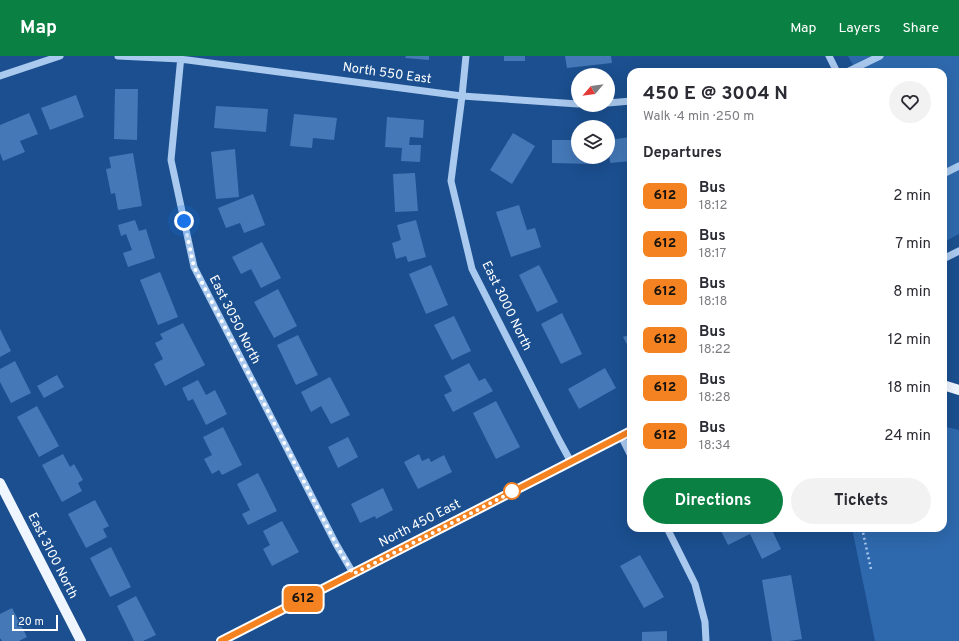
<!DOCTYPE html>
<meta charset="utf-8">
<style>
body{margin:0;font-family:Overpass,sans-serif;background:#f2f2f3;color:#2b2b33;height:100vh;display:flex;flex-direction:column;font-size:15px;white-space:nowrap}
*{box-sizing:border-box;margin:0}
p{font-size:13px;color:#7c7c81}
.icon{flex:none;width:22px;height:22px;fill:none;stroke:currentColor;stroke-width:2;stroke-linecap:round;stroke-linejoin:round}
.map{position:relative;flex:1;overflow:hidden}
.details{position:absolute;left:627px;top:12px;width:320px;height:464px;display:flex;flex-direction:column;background:#fff;border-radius:12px;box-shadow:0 4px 16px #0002}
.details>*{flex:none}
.badge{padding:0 8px;border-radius:6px;font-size:14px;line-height:26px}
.needle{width:26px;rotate:242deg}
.buttons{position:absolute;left:571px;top:12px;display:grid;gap:8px}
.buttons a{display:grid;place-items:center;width:44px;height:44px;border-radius:50%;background:#fff;box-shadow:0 4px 16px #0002;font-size:20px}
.scale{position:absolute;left:12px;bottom:10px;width:46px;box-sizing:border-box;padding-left:4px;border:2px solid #fff;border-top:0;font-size:11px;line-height:14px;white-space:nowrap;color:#fff;-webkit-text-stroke:3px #1b4f8f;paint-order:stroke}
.you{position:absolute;width:20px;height:20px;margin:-10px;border:3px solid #fff;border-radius:50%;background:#1a73e8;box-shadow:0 0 0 6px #1a73e833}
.map>.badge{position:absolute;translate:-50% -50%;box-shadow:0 0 0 2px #fff}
h2{padding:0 16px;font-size:15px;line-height:36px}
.round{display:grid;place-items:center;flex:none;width:42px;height:42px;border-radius:21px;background:#f2f2f3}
.overview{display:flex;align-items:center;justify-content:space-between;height:68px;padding:0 16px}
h1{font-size:19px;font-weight:700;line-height:30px}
.primary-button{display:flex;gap:8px;margin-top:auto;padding:8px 16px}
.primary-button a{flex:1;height:46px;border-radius:24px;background:#0b8043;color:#fff;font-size:16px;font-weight:700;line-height:46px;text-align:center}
.primary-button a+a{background:#f2f2f3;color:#2b2b33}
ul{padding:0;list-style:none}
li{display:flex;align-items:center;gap:12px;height:48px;padding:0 16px}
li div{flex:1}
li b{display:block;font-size:15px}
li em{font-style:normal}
li .badge{min-width:44px;font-weight:700;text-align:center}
header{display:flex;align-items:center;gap:24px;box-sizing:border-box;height:56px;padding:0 20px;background:#0b8043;color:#fff}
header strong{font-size:19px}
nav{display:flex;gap:22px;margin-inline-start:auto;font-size:14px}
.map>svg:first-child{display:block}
.green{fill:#2e69ad}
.building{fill:#4478b7}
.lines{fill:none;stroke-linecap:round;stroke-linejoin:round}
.path{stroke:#a9c9ee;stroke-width:2.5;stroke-dasharray:2 3;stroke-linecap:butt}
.minor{stroke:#a9c9ee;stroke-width:7}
.major{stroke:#f0f6ff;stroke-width:10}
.line-casing{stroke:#fff;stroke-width:9}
.line{stroke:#f58220;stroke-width:6}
.walk{stroke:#fff;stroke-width:4;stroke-dasharray:0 7.2}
.stop-dot{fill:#fff;stroke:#f58220;stroke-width:2}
.labels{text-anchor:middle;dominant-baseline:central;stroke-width:4;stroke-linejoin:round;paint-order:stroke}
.street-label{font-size:13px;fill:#fff;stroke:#1b4f8f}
</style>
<header>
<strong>Map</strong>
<nav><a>Map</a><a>Layers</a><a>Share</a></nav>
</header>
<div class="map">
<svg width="959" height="585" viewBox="0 0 959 585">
<rect width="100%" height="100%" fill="#1b4f8f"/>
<!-- green -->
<path class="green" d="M848 0H959V178L944 186 943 185V16H857Z
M943 370 959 374V585H875L852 472H943Z"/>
<!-- building -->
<path class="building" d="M406 0H429V4L405 2Z
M504 0H525V5H504Z
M565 0H611L612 7 567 12Z
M115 33H138L137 84 114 83Z
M76 39 84 61 50 74 41 52Z
M216 50 268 53 266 76 214 72Z
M29 57 38 78 20 85 25 96 3 105 0 97V69Z
M294 58 337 62 334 84 313 82 312 92 290 90Z
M387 61 424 64 423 82 410 81 409 89H421L420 106 401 105 402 92 385 91Z
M513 77 535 90 512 128 490 114Z
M631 81V105L610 107 608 84Z
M552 84H578V101H594L593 108 552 107Z
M235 93 239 141 216 143 211 96Z
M133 97 142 150 118 154 115 137 111 138 106 113 111 112 109 101Z
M415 117 418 155 395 156 393 118Z
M253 138 265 169 244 177 240 167 226 172 218 152Z
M519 149 527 174 535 172 541 191 511 201 496 156Z
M135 164 139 175 146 173 155 202 128 211 123 197 132 194 126 178 121 180 118 169Z
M416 164 426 201 408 206 406 200 396 203 392 187 401 184 397 169Z
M262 186 281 222 261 232 251 213 241 218 232 201Z
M431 209 448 249 426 258 409 218Z
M539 209 558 246 537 256 519 219Z
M160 216 178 261 158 269 140 224Z
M278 233 297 270 274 282 254 246Z
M562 257 582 298 561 308 541 268Z
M454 260 471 295 452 304 434 269Z
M183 267 205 309 165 330 154 308 163 303 155 287 163 283 160 278Z
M0 273 11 295 0 301Z
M631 278V296L623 281Z
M298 279 318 319 296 329 277 289Z
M15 305 31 337 11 347 0 326V313Z
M469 307 479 325 485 322 493 335 453 356 444 339 452 335 444 320Z
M605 312 616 332 579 353 568 333Z
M57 319 64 331 44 342 37 330Z
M330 321 350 359 331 368 321 350 311 356 301 336Z
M198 324 206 339 215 334 227 358 206 369 193 343 188 345 182 332Z
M496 345 520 391 496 403 473 357Z
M37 350 59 390 39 401 17 361Z
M223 371 242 409 222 419 219 414 212 418 204 403 212 399 203 381Z
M348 381 358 401 338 412 328 391Z
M63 398 70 411 74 408 83 424 78 427 82 435 62 446 42 409Z
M419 398 422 405 429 402 431 406 444 399 452 416 418 433 404 406Z
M258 417 277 455 248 469 242 458 250 454 237 428Z
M383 432 393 454 376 463 375 460 360 467 351 448Z
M95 444 109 470 103 473 107 481 86 492 68 458Z
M282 465 299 496 272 510 263 493 270 489 263 475Z
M721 472H771L781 493 762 503 750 478 728 489 720 473Z
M111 491 131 531 110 541 90 502Z
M640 499 664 541 644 552 620 510Z
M791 519 802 583 790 585H772L762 524Z
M136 540 156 579 143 585H134L117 550Z
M12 552 27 581 19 585H2L0 582V558Z
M667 575V585H642V576Z"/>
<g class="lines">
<!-- path -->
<path class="path" d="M862 472 871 513"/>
<!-- minor -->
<path class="minor" d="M118 0 180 3 462 40 578 48
M181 0 171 104 194 211 336 488 353 517
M466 0 462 40 451 125 472 213 559 384 571 406
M829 0 837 16
M847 16 880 0
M0 20 60 0
M608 47 631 45
M943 118 959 110
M943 203 959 195
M621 380 631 400
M667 472 695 528 705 566 706 585"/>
<!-- major -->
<path class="major" d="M943 329 959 334
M0 427 81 585
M221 585 631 375"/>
</g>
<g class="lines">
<!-- line casing -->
<g class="line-casing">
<path id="line" d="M221 585 631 375"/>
</g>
<!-- line -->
<use href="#line" class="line"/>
<!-- walk -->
<path class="walk" d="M184 165 194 211 336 488 353 518 516 434 512 435"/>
</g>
<!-- markers -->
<circle class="stop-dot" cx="512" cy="435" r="8"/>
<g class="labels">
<!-- street labels -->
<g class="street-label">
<text transform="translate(387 18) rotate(8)">North 550 East</text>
<text transform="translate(506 250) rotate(64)">East 3000 North</text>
<text transform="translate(234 264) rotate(63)">East 3050 North</text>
<text transform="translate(420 468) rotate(-27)">North 450 East</text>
<text transform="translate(52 500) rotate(63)">East 3100 North</text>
</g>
</g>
</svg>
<div class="buttons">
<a><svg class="needle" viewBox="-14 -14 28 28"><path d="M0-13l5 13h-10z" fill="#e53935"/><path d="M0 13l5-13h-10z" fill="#7c7c81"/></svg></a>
<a><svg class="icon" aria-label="layers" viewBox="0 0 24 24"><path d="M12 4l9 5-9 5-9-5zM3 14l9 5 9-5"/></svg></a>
</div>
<div class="scale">20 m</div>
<div class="you" style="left:184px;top:165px"></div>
<b class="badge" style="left:303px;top:543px;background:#f58220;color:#111">612</b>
<section class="details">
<div class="overview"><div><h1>450 E @ 3004 N</h1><p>Walk · 4 min · 250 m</p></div><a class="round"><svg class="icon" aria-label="heart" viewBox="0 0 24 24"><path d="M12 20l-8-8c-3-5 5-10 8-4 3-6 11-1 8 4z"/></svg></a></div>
<h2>Departures</h2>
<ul>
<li><span class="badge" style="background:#f58220;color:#111">612</span><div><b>Bus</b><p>18:12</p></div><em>2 min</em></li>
<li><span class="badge" style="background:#f58220;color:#111">612</span><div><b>Bus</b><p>18:17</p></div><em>7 min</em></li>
<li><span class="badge" style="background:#f58220;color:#111">612</span><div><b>Bus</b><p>18:18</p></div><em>8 min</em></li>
<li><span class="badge" style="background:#f58220;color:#111">612</span><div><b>Bus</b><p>18:22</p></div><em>12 min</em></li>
<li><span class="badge" style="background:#f58220;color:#111">612</span><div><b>Bus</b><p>18:28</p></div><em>18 min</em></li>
<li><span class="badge" style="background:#f58220;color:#111">612</span><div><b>Bus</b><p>18:34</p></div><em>24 min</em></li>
</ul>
<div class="primary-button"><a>Directions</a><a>Tickets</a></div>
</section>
</div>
